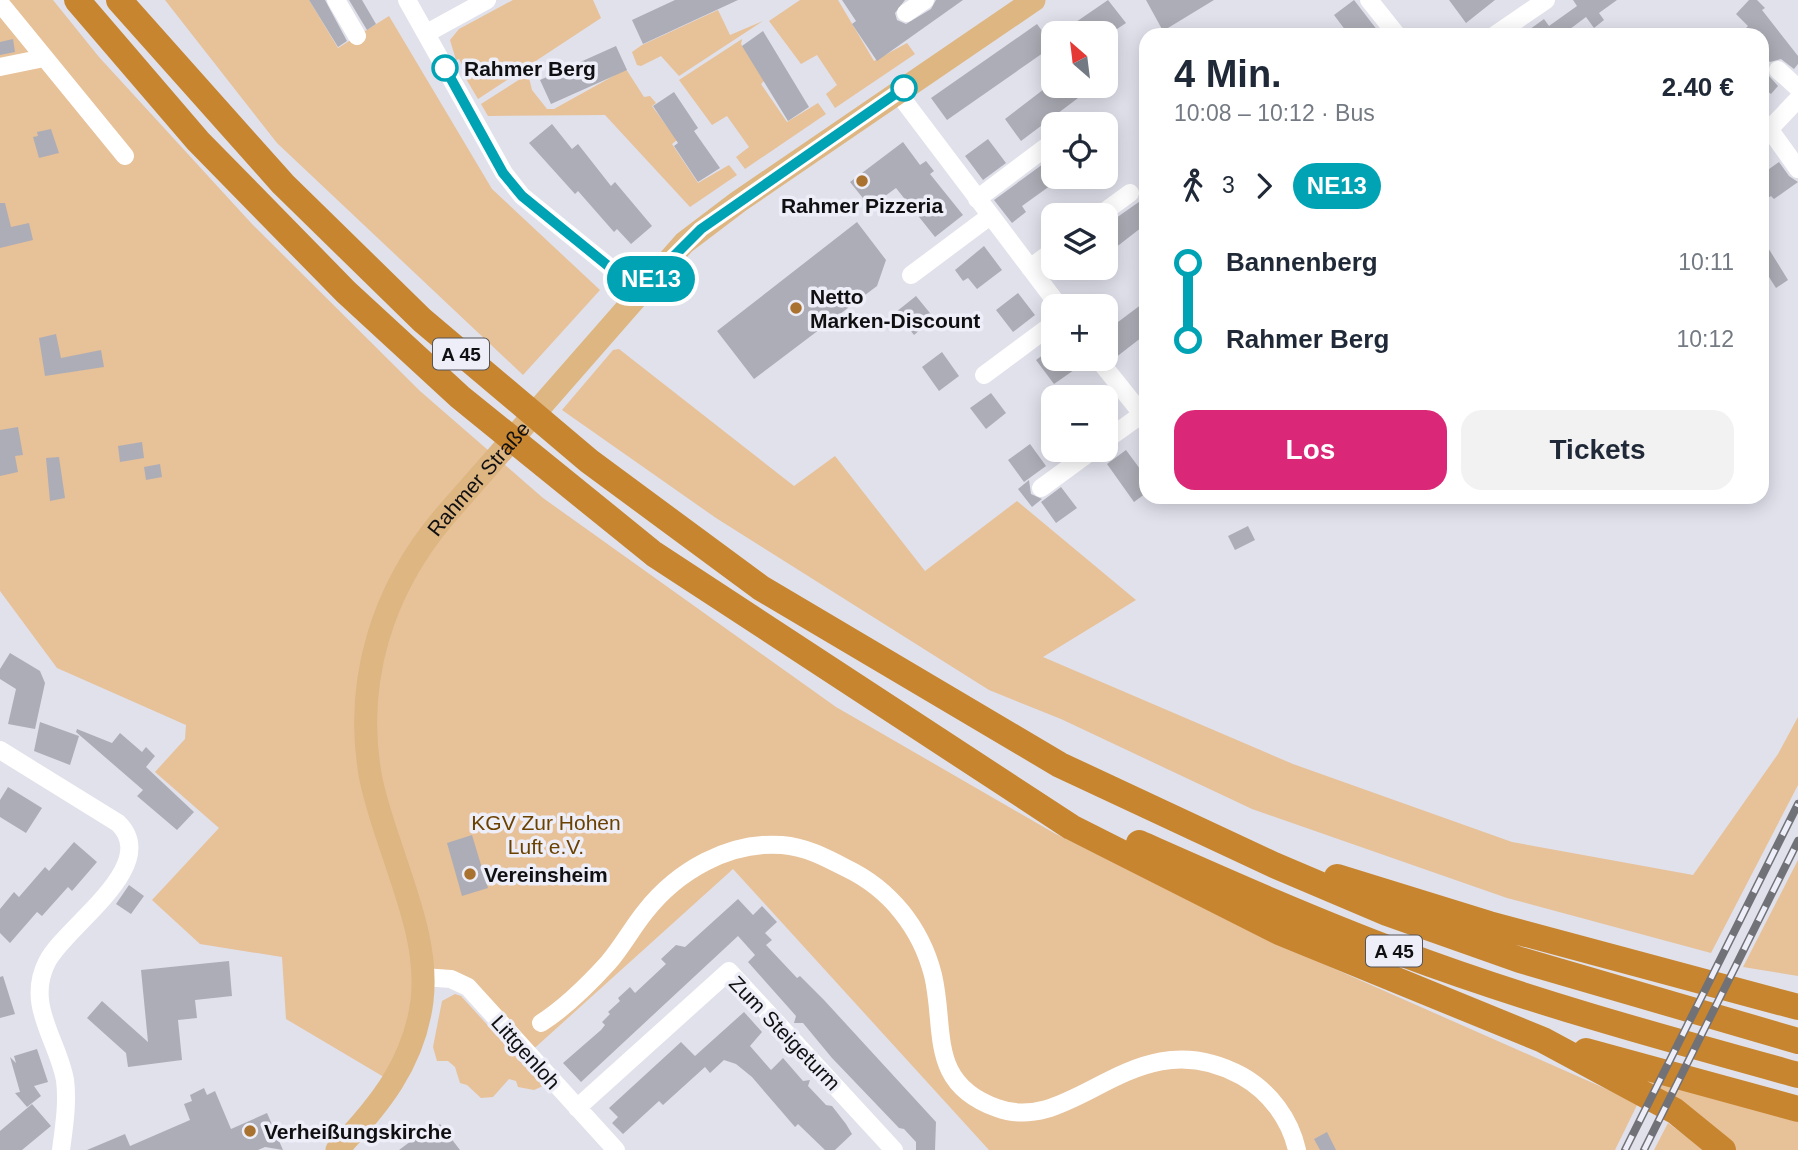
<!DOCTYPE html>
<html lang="de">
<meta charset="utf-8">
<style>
body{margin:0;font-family:Arial,sans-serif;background:#f2f2f3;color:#1f2937;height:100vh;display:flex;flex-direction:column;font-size:26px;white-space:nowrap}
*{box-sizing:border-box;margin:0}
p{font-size:23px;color:#747a83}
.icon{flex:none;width:38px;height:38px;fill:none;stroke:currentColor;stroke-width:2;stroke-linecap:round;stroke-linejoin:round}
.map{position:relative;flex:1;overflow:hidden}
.panel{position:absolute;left:1139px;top:28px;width:630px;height:476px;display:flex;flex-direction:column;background:#fff;border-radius:21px;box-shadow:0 4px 18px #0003}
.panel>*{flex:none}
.badge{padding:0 14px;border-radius:23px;font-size:24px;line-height:46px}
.needle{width:46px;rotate:332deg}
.fabs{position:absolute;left:1041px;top:21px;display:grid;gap:14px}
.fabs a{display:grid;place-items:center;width:77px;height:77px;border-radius:14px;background:#fff;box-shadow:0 4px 18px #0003;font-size:35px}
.map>.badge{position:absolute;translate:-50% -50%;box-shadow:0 0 0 4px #fff}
.legs{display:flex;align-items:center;gap:10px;height:77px;padding:0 35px;font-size:23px}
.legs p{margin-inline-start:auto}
.overview{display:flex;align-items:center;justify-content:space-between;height:119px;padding:0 35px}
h1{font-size:38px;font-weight:700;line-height:52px}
.button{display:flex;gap:14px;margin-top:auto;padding:14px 35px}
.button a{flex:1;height:80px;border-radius:21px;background:#db2777;color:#fff;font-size:28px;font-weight:700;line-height:80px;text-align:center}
.button a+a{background:#f2f2f3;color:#1f2937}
ul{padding:0 35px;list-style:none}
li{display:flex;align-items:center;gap:24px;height:77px;font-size:26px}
li i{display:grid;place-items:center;width:10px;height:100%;margin:0 9px;background:currentColor}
li i::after{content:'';width:18px;height:18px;margin:-9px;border:5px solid;border-radius:50%;background:#fff}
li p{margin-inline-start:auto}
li:first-child i{background:linear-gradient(#0000 50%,currentColor 0)}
li:last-child i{background:linear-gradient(currentColor 50%,#0000 0)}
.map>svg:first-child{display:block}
.green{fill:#e7c198}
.building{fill:#adadb7}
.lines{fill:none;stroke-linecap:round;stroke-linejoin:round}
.minor{stroke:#fff;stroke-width:18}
.major{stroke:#deb682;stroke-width:23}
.highway{stroke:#c8852f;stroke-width:26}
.rail-casing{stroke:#717278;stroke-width:8}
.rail{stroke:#eeeef8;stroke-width:5;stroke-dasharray:16;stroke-linecap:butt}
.line-1-casing{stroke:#fff;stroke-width:16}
.line-1{stroke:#00a3b4;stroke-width:10}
.stop-1-dot{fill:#fff;stroke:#00a3b4;stroke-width:3.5}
.poi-dot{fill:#a9722e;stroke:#eeeef8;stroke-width:2.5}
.labels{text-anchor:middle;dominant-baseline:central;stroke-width:7;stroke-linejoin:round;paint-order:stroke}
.shield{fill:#eeeef8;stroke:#535358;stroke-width:2}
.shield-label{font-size:19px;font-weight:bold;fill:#101013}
.stop-label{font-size:21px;font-weight:bold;fill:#101013;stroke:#eeeef8;text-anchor:start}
.poi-label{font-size:21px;font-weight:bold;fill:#101013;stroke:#eeeef8;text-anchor:start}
.street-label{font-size:21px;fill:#101013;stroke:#eeeef8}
.park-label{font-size:21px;fill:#6b4100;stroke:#eeeef8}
</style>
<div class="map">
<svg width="1798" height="1150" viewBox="0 0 1798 1150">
<rect width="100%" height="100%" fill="#e0e1eb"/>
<!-- green -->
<path class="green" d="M0 0H53L99 57 252 224 420 391 543 498 836 707 1054 833 1285 947 1638 1103 1615 1150H989L733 869 528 1054 468 987 425 976 394 1083 286 1019 282 957 200 944 152 900 219 828 155 772 185 739 186 725 57 668 0 591Z
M165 0H309L338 48 389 16 492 189 600 290 523 375 277 143Z
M513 0H593L601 18 478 99 462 72 465 70 459 59 456 60 450 40 459 29Z
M800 0H838L874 61 907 43 915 54 835 108 826 94 837 85 817 55 801 64 769 21Z
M718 10 730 35 763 21 679 76 661 56 641 66 637 65 632 52 642 45Z
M742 39 741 44 765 80 761 84 787 122 818 103 826 114 745 169 736 157 749 147 727 116 712 125 679 80Z
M626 69 644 97 650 96 656 103 652 106 677 140 672 144 698 183 729 165 737 175 690 207 605 115 488 116 481 104 528 74 532 90 547 109H554Z
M619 349 794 486 835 456 925 571 1017 501 1136 600 1043 657 1293 764 1512 842 1693 875 1778 754 1798 717V785L1711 953 1507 898 1252 809 1061 719 989 690 716 518 562 410 613 350Z
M1798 860V976L1743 967Z
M455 994 461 996 543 1086 534 1090 518 1087 516 1081 509 1079 493 1097 481 1098 467 1085 460 1083 455 1067 448 1061H437L433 1047 442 1001Z
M1634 1075 1798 1122V1150H1734Z
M1668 1123 1705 1150H1654Z"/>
<!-- building -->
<path class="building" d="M309 0H325L347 41 338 47Z
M349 0H362L376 24 367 30Z
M675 0H738L643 44 632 20Z
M842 0H905L895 13 897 20 906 24 931 9 936 0H963L877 61 852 24 856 21Z
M1108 0 1126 23 1111 33H1060Z
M1146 0H1214L1163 31Z
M1354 0 1381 35H1349L1334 15Z
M1449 0H1495L1466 23Z
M1573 0H1617L1599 13 1604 20 1594 28 1586 17 1562 35H1522L1544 19 1549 26 1577 6Z
M1749 0H1757L1765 8 1762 10 1798 56V64L1794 69 1781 59 1770 62 1762 55V35H1739L1748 26 1736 14Z
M1037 24 1053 46 947 120 931 98Z
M763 31 809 107 788 121 742 46Z
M13 39 15 52 0 55V42Z
M616 46 627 70 551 104 540 80Z
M1769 76 1778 86 1771 94 1762 87Z
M1048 86H1094L1021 141 1005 119Z
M674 92 698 128 694 131 720 168 698 182 674 146 678 143 653 106Z
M552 124 572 149 578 144 611 186 615 182 652 226 631 244 617 229 614 232 578 191 575 194 529 143Z
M51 129 59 153 39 158 33 137 38 136 37 132Z
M988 139 1006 163 983 180 965 156Z
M903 142 920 165 926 161 934 171 930 174 963 215 935 237 896 188 870 207 850 182Z
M1054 156V183L1022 206 1026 212 1012 223 994 200Z
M1779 162 1789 176 1798 182 1774 199 1771 196 1762 202V174Z
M1146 197V224L1106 255V225Z
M0 203H5L11 227 29 223 33 240 0 248Z
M857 222 886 260 877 286 754 379 717 331Z
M1762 238 1788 280 1776 288 1762 266Z
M984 246 1002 270 977 289 968 278 963 281 955 270Z
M1018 293 1035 315 1013 332 996 310Z
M916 296 934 318 914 335 896 312Z
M1146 301V334L1115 358 1106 346V331Z
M56 334 61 358 101 350 104 367 45 376 39 338Z
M1054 347V359H1066L1074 370 1054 384 1036 360Z
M942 352 959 376 939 391 922 367Z
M991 393 1006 413 986 429 970 408Z
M18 427 23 455 15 456 18 472 0 476V430Z
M142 442 144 458 120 462 118 446Z
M1030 444 1046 466 1024 482 1008 460Z
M1126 450 1146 477V493L1134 502 1107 464Z
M59 457 65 498 50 501 46 458Z
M160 464 162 477 146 480 144 467Z
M1029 480 1031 494 1042 499 1032 507 1018 489Z
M1061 487 1077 508 1056 523 1041 502Z
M1248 526 1255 540 1235 550 1228 536Z
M10 653 40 671 45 683 35 729 8 724 16 689 0 679V669Z
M40 722 79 736 70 765 34 751Z
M77 729 112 743 120 733 142 752 146 747 155 756 146 767 194 812 177 830 137 796 143 790 76 732Z
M8 787 42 808 26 833 0 817V800Z
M472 835 488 888 462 896 447 843Z
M74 842 97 862 72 891 68 887 42 916 37 912 10 943 0 933V909L14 892 19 897 45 867 49 871Z
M129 885 144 896 131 914 116 904Z
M738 899 753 915 762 906 777 922 765 933 772 940 766 945 797 978 800 976 824 1000 936 1122 935 1150H916V1142L904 1129 899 1128 832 1058 803 1023H794L796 1016 748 962 755 955 738 936 581 1082 563 1063 601 1030 605 1025 602 1022 610 1014 608 1012 620 1001 618 998 630 987 635 993 666 964 661 959 676 945 685 947Z
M229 961 232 996 195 1000 197 1018 178 1020 182 1060 128 1067 126 1053 87 1018 102 1001 148 1042 141 970Z
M3 976 15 1014 0 1018V977Z
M744 1012 762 1032 750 1046 771 1070 783 1058 803 1081 810 1080 808 1086 826 1105 832 1106 846 1124 852 1134 835 1150H825L798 1124 795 1127 752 1077 736 1064 724 1060 710 1073 705 1067 663 1105 659 1101 623 1134 612 1123 618 1117 609 1108 681 1042 695 1056Z
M37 1049 48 1082 34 1086 41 1096 27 1107 15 1093 20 1092 10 1057 16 1063 14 1056Z
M204 1088 207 1095 215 1091 231 1129 267 1113 283 1150 265 1147 258 1150H87L125 1134 130 1146 190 1120 184 1104 192 1101 190 1095Z
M32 1104 51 1126 22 1150H0V1131Z
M440 1124 460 1150H399L430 1127 432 1130Z
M1327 1132 1336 1150H1320L1314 1139Z"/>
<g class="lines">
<!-- minor -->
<path class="minor" d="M336 0 357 36
M407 0 504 173 522 196 639 291
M1369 0 1397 35
M0 3 125 156
M906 13 925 0
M427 33 487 0
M1495 35 1546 0
M0 67 44 58
M1778 70 1798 88
M898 93 1059 306
M1076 124H1079
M1770 130 1798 169
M1762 137 1798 99
M977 199 1054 141
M1100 215 1130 193
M1030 268 1054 250
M911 275 990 216
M1098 359 1146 419
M984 375 1054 323
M1106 440 1141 415
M1041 488 1093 450
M0 750 118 823C162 866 65 926 47 962 25 1005 58 1040 65 1080 68 1103 64 1127 61 1150
M423 977 451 979 468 987 616 1150
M541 1023C566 1007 588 985 608 963 622 947 632 928 645 912 677 871 729 841 782 845 806 847 825 857 846 868 890 889 921 928 933 975 946 1030 927 1083 997 1108 1075 1137 1134 1017 1242 1076 1270 1092 1290 1119 1297 1150
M577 1108 729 971 894 1150"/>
<!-- major -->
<path class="major" id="s1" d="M337 1150C379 1106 414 1063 422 1001 428 951 409 902 394 856 385 829 375 802 370 774 354 680 383 589 444 517L684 243 738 202 1034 0"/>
<!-- highway -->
<path class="highway" d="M77 0 198 141 346 292 460 397 654 554 1071 827 1279 932 1543 1040 1675 1111 1723 1150
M119 0 283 184 422 320 589 461 761 588 1060 765 1274 865 1387 913 1520 960 1798 1041
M1139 843C1225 881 1310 919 1398 952 1528 1001 1664 1038 1798 1075
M1337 877 1489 924 1798 1007
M1586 1051 1798 1109"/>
<!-- rail casing -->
<g class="rail-casing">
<path id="rail" d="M1625 1150 1798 804
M1644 1150 1798 841"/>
</g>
<!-- rail -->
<use href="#rail" class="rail"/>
</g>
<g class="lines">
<!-- line-1 casing -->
<g class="line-1-casing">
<path id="line-1" d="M445 68 503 173 522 196 639 291 701 229 904 88"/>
</g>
<!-- line-1 -->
<use href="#line-1" class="line-1"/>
</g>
<!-- markers -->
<g class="stop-1-dot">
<circle cx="445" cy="68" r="12"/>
<circle cx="904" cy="88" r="12"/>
</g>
<g class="poi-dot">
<circle cx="862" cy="181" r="7"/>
<circle cx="796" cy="308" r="7"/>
<circle cx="470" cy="874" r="7"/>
<circle cx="250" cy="1131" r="7"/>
</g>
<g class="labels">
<!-- shield labels -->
<g class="shield">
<rect x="433" y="338.5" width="56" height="31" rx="5"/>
<rect x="1366" y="935.5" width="56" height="31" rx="5"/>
</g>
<g class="shield-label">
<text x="461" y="354">A 45</text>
<text x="1394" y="951">A 45</text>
</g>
<!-- stop labels -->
<g class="stop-label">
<text x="464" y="68">Rahmer Berg</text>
</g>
<!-- poi labels -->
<g class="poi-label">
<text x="862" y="205" text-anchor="middle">Rahmer Pizzeria</text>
<text x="810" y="296">Netto<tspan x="810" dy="24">Marken-Discount</tspan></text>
<text x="484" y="874">Vereinsheim</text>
<text x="264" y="1131">Verheißungskirche</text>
</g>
<!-- street labels -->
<g class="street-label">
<text stroke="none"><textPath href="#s1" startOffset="737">Rahmer Straße</textPath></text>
<text transform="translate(785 1033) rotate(46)">Zum Steigeturm</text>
<text transform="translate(526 1052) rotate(48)">Littgenloh</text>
</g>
<!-- park labels -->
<g class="park-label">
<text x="546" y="822">KGV Zur Hohen<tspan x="546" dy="24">Luft e.V.</tspan></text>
</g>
</g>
</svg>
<div class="fabs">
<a><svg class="needle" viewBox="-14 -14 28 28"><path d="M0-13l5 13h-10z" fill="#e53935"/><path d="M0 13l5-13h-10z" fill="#747a83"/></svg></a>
<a><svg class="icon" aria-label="locate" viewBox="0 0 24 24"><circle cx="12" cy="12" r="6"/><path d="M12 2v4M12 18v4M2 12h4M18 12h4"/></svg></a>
<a><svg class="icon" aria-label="layers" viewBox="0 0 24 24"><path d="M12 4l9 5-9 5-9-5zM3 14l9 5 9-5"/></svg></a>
<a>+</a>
<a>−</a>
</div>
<b class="badge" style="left:651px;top:279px;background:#00a3b4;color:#fff">NE13</b>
<section class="panel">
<div class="overview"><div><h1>4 Min.</h1><p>10:08 – 10:12 · Bus</p></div><b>2.40 €</b></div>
<div class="legs"><svg class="icon" aria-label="walk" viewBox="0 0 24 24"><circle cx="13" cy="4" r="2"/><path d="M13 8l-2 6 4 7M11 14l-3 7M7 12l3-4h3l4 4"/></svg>3<svg class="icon" aria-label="forward" viewBox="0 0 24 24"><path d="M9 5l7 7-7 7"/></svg><b class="badge" style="background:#00a3b4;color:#fff">NE13</b></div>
<ul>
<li><i style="color:#00a3b4"></i><b>Bannenberg</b><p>10:11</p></li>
<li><i style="color:#00a3b4"></i><b>Rahmer Berg</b><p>10:12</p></li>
</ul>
<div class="button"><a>Los</a><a>Tickets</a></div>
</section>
</div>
